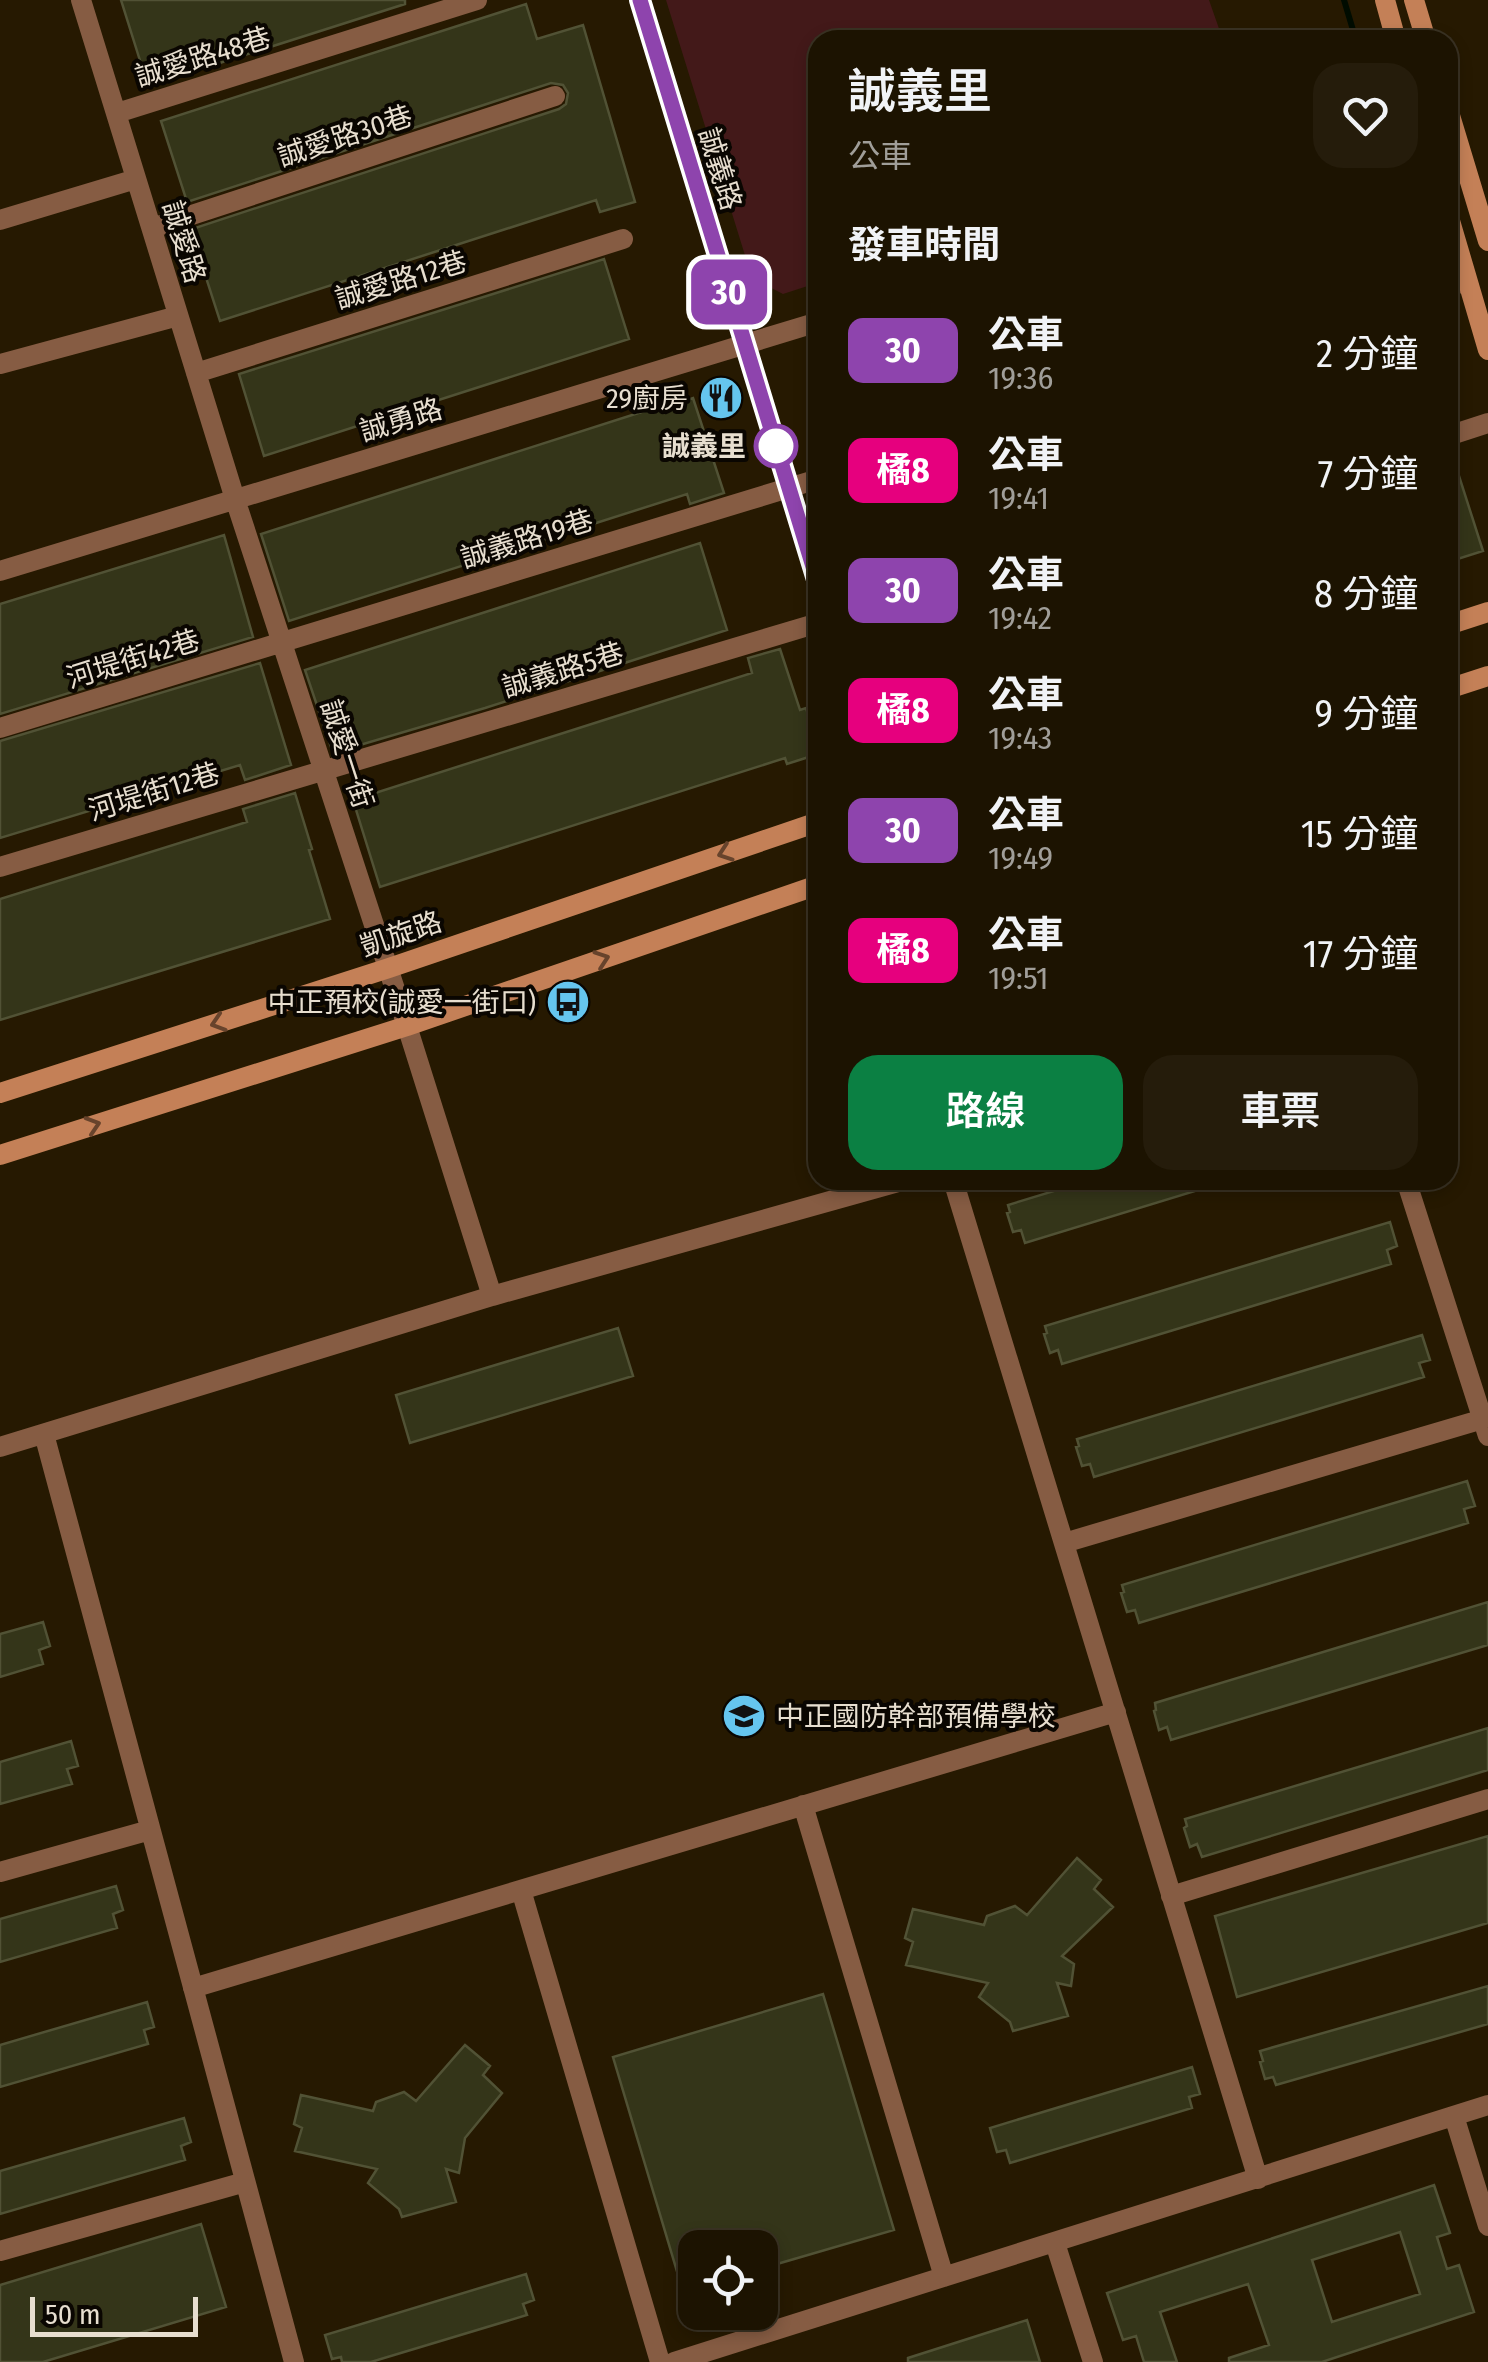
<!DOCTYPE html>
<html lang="zh-TW">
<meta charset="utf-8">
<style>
body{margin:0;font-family:"Fira Sans Condensed","Noto Sans TC",sans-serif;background:#251c0b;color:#f1f3f6;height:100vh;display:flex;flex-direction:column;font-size:38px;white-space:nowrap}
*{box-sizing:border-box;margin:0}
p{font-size:32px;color:#a09e99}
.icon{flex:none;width:55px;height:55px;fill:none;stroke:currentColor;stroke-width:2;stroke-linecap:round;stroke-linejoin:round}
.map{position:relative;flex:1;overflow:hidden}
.sheet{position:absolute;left:808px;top:30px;width:650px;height:1160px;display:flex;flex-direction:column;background:#1c1301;border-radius:30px;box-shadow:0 5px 15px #0003,0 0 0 2px #3a3223}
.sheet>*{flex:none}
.badge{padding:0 20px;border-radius:15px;font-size:35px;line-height:65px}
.fabs{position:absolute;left:678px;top:2230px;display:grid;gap:20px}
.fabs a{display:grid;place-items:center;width:100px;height:100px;border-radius:20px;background:#1c1301;box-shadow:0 5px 15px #0003,0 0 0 2px #3a3223;font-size:50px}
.scale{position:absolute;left:30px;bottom:25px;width:168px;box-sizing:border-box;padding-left:10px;border:5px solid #e7decf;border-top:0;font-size:28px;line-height:35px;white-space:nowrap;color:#e7decf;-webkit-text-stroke:8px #0a0601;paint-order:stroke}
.map>.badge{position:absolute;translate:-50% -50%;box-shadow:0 0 0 5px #fff}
h2{padding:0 40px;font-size:38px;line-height:90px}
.round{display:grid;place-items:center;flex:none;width:105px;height:105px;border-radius:30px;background:#251c0b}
.head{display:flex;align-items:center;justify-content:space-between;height:170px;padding:0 40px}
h1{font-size:48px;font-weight:600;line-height:75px}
.cta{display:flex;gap:20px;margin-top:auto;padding:20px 40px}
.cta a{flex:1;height:115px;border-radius:30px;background:#0b8043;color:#fff;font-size:40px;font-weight:600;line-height:115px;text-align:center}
.cta a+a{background:#251c0b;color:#f1f3f6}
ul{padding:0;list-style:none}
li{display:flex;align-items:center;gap:30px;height:120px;padding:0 40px}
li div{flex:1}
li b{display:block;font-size:38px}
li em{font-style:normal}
li .badge{min-width:110px;font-weight:700;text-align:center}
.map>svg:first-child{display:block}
.green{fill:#431919}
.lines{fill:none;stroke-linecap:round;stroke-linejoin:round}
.stream{stroke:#000c00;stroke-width:6}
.building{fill:#343519;stroke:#515235;stroke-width:2.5;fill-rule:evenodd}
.street{stroke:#865c43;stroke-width:20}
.secondary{stroke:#c48057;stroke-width:20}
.oneway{stroke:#67432c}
.line-casing{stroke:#fff;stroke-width:22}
.line{stroke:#8e44ad;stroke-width:15}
.stop-dot{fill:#fff;stroke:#8e44ad;stroke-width:5}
.labels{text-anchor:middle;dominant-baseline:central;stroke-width:8;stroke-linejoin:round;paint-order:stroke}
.street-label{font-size:28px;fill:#e7decf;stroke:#0a0601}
.poi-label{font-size:28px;fill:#e7decf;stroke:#0a0601;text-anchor:end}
.stop-label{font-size:28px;font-weight:bold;fill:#e7decf;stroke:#0a0601;text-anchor:end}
</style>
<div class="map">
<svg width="1488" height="2362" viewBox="0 0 1488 2362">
<rect width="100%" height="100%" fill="#261901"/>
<!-- green -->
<path class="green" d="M666 0H1209L1223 40H818L817 283 783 294 752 278Z"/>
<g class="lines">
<!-- stream -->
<path class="stream" d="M1344 0 1356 40"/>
</g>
<!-- building -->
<path class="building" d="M121 0H405V4L148 86Z
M526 4 537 39 583 25 635 202 600 212 596 200 220 321 192 234 196 232 195 228 559 109 566 104 568 93 563 85 551 83 187 202 161 121Z
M604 259 629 339 264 456 239 374Z
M693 398 724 493 690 504 687 494 289 621 261 534 654 408V411Z
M1451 451 1483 551 1448 562V452Z
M224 535 253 637 0 714V604Z
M700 543 727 630 485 708 333 753 305 670Z
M780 649 800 710 806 708 818 745V754L787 764 785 758 380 887 353 800 752 673 748 658Z
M260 663 291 765 245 780 240 765 0 838V741Z
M295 793 312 849 309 850 330 919 0 1020V899L247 822 243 809Z
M1090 1180H1217L1218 1184 1025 1243 1021 1230 1013 1232 1007 1213 1010 1212 1008 1205Z
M1390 1222 1397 1246 1387 1250 1391 1264 1062 1364 1058 1350 1050 1353 1044 1334 1047 1333 1045 1326Z
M618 1328 633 1376 410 1443 396 1395Z
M1422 1335 1430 1360 1419 1363 1424 1377 1094 1477 1090 1464 1082 1466 1076 1447 1079 1446 1077 1439Z
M1467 1481 1475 1506 1464 1509 1468 1523 1139 1623 1135 1610 1127 1612 1121 1593 1124 1592 1122 1585Z
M1488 1602V1645L1171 1740 1167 1727 1159 1730 1154 1711 1156 1710 1155 1703Z
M43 1622 50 1646 39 1650 43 1664 0 1677V1634Z
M1488 1728V1770L1202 1857 1197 1844 1190 1847 1184 1828 1187 1826 1185 1819Z
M71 1741 78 1766 67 1769 72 1784 0 1804V1762Z
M1488 1836V1923L1237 1997 1215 1916Z
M1077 1858 1101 1880 1094 1889 1113 1907 1062 1956 1074 1964 1071 1986 1057 1983 1068 2016 1013 2031 1010 2022 979 1997 988 1983 906 1965 913 1942 905 1938 913 1909 984 1925 987 1916 1015 1906 1027 1915Z
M116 1886 123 1910 113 1914 117 1928 0 1962V1919Z
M1488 1986V2024L1276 2085 1273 2077 1265 2079 1260 2062 1263 2061 1260 2051Z
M823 1994 894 2230 760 2269V2248H695V2314L690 2315 613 2057Z
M147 2002 154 2027 144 2030 148 2044 0 2087V2045Z
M465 2045 490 2066 483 2075 502 2093 465 2138 459 2173 446 2169 456 2202 402 2217 399 2209 368 2183 377 2169 295 2151 302 2128 294 2124 301 2095 373 2111 376 2102 404 2092 416 2101Z
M1192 2067 1200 2094 1189 2097 1192 2108 1010 2163 1006 2150 997 2152 990 2128Z
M184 2118 191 2142 181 2146 185 2160 0 2214V2171Z
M1434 2185 1450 2233 1437 2237 1447 2269 1459 2265 1474 2312 1322 2362H1229V2358L1269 2345 1248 2284 1160 2312 1177 2362H1144L1136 2336 1123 2340 1107 2293ZM1400 2232 1420 2294 1332 2322 1312 2260Z
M201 2224 226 2307 43 2362H0V2285Z
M526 2274 534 2300 523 2304 527 2315 371 2362H342L341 2357 332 2359 325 2335Z
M1027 2320 1040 2362H908V2358Z"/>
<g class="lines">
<!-- street -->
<path class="street" d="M81 0 235 499 407 1026 492 1296
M640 0 818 583
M117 113 477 0
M0 220 136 179
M152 228 555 96
M1448 287 1467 281
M0 364 178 316
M196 373 623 239
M1448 436 1488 423
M0 571 818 322
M0 728 818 479
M0 867 818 623
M953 1180 1258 2179
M1406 1180 1488 1436
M44 1434 294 2362
M0 1447 492 1296 905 1180
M1064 1543 1483 1419
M803 1805 944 2277
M0 1872 150 1830
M521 1890 660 2362
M1171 1896 1488 1799
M193 1988 1116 1712
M1454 2116 1488 2226
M1055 2243 1093 2362
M0 2251 245 2182
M674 2362 1488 2105"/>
<!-- secondary -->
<path class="secondary" d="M1385 0 1396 40
M1414 0 1426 40
M1448 109 1488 241
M1448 214 1488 350
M1448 625 1488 612
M1448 689 1488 676
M0 1093 389 968 818 822
M0 1155 407 1026 818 885"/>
</g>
<!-- one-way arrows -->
<defs><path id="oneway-chevron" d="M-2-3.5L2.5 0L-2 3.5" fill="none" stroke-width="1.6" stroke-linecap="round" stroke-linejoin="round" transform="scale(2.5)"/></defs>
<g class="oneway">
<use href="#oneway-chevron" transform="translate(725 853) rotate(161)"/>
<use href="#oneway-chevron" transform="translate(602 959) rotate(-19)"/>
<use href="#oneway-chevron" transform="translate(218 1023) rotate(162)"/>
<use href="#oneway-chevron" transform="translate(93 1125) rotate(-18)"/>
</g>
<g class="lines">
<!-- line casing -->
<g class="line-casing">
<path id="line" d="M640 0 818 583"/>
</g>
<!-- line -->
<use href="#line" class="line"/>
</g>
<!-- icons -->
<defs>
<g id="restaurant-disc" transform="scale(2.25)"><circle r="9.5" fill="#65c5ee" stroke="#0a0601"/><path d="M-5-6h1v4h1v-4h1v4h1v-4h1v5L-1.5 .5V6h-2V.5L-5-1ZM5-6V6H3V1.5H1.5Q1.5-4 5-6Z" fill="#111"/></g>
<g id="bus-disc" transform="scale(2.25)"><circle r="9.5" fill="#65c5ee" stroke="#0a0601"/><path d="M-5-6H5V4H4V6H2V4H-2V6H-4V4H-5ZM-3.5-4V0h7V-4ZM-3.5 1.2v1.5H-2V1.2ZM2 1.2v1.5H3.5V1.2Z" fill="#111"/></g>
<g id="school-disc" transform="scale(2.25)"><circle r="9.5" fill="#65c5ee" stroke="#0a0601"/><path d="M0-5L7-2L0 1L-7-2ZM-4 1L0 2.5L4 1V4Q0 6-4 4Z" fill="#111"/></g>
</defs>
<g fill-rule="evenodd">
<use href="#restaurant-disc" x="721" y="398"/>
<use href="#bus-disc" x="568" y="1002"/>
<use href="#school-disc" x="744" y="1716"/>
</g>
<!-- markers -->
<circle class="stop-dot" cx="776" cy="446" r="20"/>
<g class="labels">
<!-- street labels -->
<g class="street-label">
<text transform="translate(203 57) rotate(-17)">誠愛路48巷</text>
<text transform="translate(345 136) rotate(-18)">誠愛路30巷</text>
<text transform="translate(720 169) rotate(73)">誠義路</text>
<text transform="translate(184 242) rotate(73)">誠愛路</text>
<text transform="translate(401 280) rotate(-17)">誠愛路12巷</text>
<text transform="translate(401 420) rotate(-17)">誠勇路</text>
<text transform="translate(527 539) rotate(-17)">誠義路19巷</text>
<text transform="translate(133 659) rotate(-17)">河堤街42巷</text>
<text transform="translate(563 670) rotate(-17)">誠義路5巷</text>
<text transform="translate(347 754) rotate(72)">誠愛一街</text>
<text transform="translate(154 792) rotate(-17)">河堤街12巷</text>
<text transform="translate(401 934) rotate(-19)">凱旋路</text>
</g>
<!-- poi labels -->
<g class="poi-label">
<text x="688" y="398">29廚房</text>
<text x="536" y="1002">中正預校(誠愛一街口)</text>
<text x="776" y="1716" text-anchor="start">中正國防幹部預備學校</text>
</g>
<!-- stop labels -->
<g class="stop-label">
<text x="746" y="446">誠義里</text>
</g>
</g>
</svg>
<div class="fabs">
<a><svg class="icon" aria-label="locate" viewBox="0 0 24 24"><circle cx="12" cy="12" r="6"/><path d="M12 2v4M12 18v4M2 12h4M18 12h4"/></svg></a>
</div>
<div class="scale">50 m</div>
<b class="badge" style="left:729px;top:292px;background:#8e44ad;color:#fff">30</b>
<section class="sheet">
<div class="head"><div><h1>誠義里</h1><p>公車</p></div><a class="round"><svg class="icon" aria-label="heart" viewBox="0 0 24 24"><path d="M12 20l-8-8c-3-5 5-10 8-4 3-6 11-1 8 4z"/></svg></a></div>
<h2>發車時間</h2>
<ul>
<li><span class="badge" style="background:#8e44ad;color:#fff">30</span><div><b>公車</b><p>19:36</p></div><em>2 分鐘</em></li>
<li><span class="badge" style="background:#e6007e;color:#fff">橘8</span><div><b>公車</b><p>19:41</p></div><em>7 分鐘</em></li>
<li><span class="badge" style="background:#8e44ad;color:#fff">30</span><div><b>公車</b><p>19:42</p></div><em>8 分鐘</em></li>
<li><span class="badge" style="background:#e6007e;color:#fff">橘8</span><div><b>公車</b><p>19:43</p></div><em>9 分鐘</em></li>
<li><span class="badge" style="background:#8e44ad;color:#fff">30</span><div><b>公車</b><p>19:49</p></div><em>15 分鐘</em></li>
<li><span class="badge" style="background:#e6007e;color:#fff">橘8</span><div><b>公車</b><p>19:51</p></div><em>17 分鐘</em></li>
</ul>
<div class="cta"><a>路線</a><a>車票</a></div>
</section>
</div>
